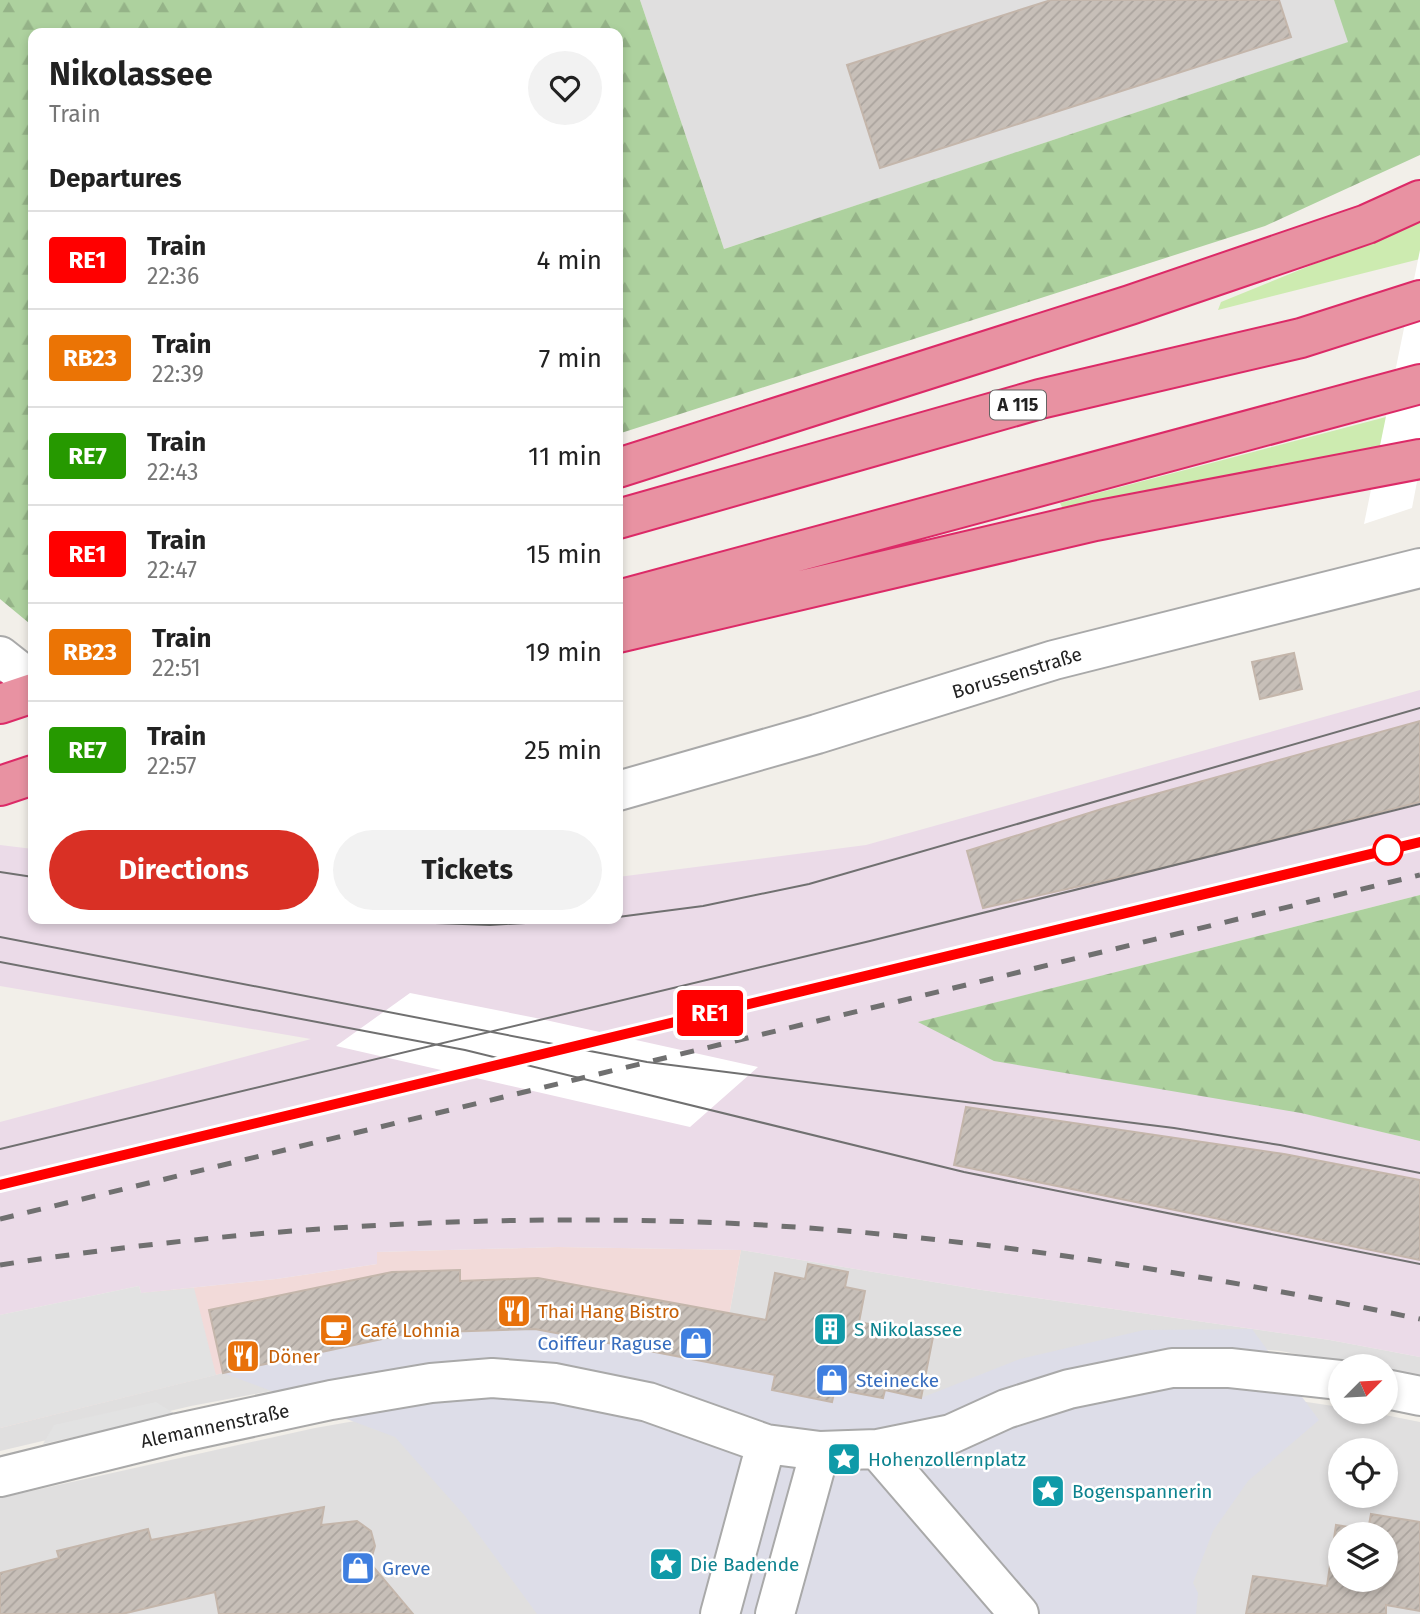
<!DOCTYPE html>
<meta charset="utf-8">
<style>
body{margin:0;font-family:"Fira Sans",sans-serif;background:#f2f2f2;color:#222;height:100vh;display:flex;flex-direction:column;font-size:26px;white-space:nowrap}
*{box-sizing:border-box;margin:0}
p{font-size:23px;color:#767676}
.icon{flex:none;width:38px;height:38px;fill:none;stroke:currentColor;stroke-width:2;stroke-linecap:round;stroke-linejoin:round}
.map{position:relative;flex:1;overflow:hidden}
.details{position:absolute;left:28px;top:28px;width:595px;height:896px;display:flex;flex-direction:column;background:#fff;border-radius:14px;box-shadow:0 4px 10px #0003}
.details>*{flex:none}
.badge{padding:0 14px;border-radius:5px;font-size:24px;line-height:46px}
.needle{width:46px;rotate:66deg}
.fabs{position:absolute;left:1328px;top:1354px;display:grid;gap:14px}
.fabs a{display:grid;place-items:center;width:70px;height:70px;border-radius:50%;background:#fff;box-shadow:0 4px 10px #0003;font-size:35px}
.map>.badge{position:absolute;translate:-50% -50%;box-shadow:0 0 0 4px #fff}
h2{padding:0 21px;font-size:26px;line-height:63px}
.round{display:grid;place-items:center;flex:none;width:74px;height:74px;border-radius:37px;background:#f2f2f2}
.overview{display:flex;align-items:center;justify-content:space-between;height:119px;padding:0 21px}
h1{font-size:33px;font-weight:700;line-height:52px}
.cta{display:flex;gap:14px;margin-top:auto;padding:14px 21px}
.cta a{flex:1;height:80px;border-radius:42px;background:#d93025;color:#fff;font-size:28px;font-weight:700;line-height:80px;text-align:center}
.cta a+a{background:#f2f2f2;color:#222}
ul{padding:0;list-style:none}
li{display:flex;align-items:center;gap:21px;height:98px;padding:0 21px;border-top:2px solid #e0e0e0}
li div{flex:1}
li b{display:block;font-size:26px}
li em{font-style:normal}
li .badge{min-width:77px;font-weight:700;text-align:center}
.map>svg:first-child{display:block}
.residential{fill:#e0dfdf;fill-rule:evenodd}
.commercial{fill:#f2dad9}
.railway{fill:#ebdbe8}
.grass{fill:#cdebb0}
.forest{fill:url(#forest-firs)}
.parking{fill:#e2e2e2}
.plaza{fill:#dddde8}
.pier{fill:#fff}
.building{fill:url(#building-hatch);stroke:#c4b6ab;stroke-width:2;fill-rule:evenodd}
.lines{fill:none;stroke-linecap:round;stroke-linejoin:round}
.street-casing{stroke:#a9a9a9;stroke-width:42}
.highway-casing{stroke:#dc2a67;stroke-width:42}
.street{stroke:#fff;stroke-width:38}
.highway{stroke:#e892a2;stroke-width:38}
.tram{stroke:#707070;stroke-width:2}
.rail{stroke:#707070;stroke-width:5;stroke-dasharray:14 14;stroke-linecap:butt}
.line-casing{stroke:#fff;stroke-width:16}
.line{stroke:#f00;stroke-width:10}
.stop-dot{fill:#fff;stroke:#f00;stroke-width:3.5}
.labels{text-anchor:middle;dominant-baseline:central;stroke-width:5;stroke-linejoin:round;paint-order:stroke}
.shield{fill:#fff;stroke:#646464;stroke-width:2}
.shield-label{font-size:18px;font-weight:bold;fill:#222}
.street-label{font-size:19px;fill:#222;stroke:#fff}
.food-label{font-size:19px;fill:#c56008;stroke:#fff;text-anchor:start}
.culture-label{font-size:19px;fill:#0d838f;stroke:#fff;text-anchor:start}
.shop-label{font-size:19px;fill:#366cbe;stroke:#fff;text-anchor:start}
</style>
<div class="map">
<svg width="1420" height="1614" viewBox="0 0 1420 1614">
<defs>
<pattern id="forest-firs" width="22" height="20" patternUnits="userSpaceOnUse" patternTransform="scale(1.75)"><rect width="22" height="20" fill="#add19e"/><path d="M5 1l3.5 6h-7zM16 11l3.5 6h-7z" fill="#95b388"/></pattern>
<pattern id="building-hatch" width="6" height="6" patternUnits="userSpaceOnUse" patternTransform="scale(1.75)"><rect width="6" height="6" fill="#c7bfb8"/><path d="M-1 1l2-2M0 6l6-6M5 7l2-2" fill="none" stroke="#aba49e"/></pattern>
</defs>
<rect width="100%" height="100%" fill="#f2efe9"/>
<!-- residential -->
<path class="residential" d="M640 0H1334L1349 42 724 249Z
M741 1250 982 1290 1330 1340 1420 1357V1378L1386 1371V1367H1362L1281 1351 1211 1345 936 1411 346 1377 191 1406 0 1451V1428L223 1373 391 1337 720 1365Z
M1234 1391 1340 1407V1412H1370L1420 1422V1614H1043ZM1340 1451H1386V1496H1340ZM1340 1535H1386V1580H1340Z
M395 1414 697 1614H0V1498L315 1428Z"/>
<!-- commercial -->
<path class="commercial" d="M558 1247 741 1250 720 1365 535 1329 401 1335 223 1373 0 1428V1315L141 1293 276 1279 377 1264V1252Z"/>
<!-- railway -->
<path class="railway" d="M1420 690V895L919 1022 1420 1141V1357L1330 1340 982 1290 741 1250 558 1247 377 1252V1264L276 1279 141 1293 139 1286 0 1315V1122L311 1039 0 986V845L33 849V919H618V877L866 845Z"/>
<!-- grass -->
<path class="grass" d="M1420 221V259L1218 310 1221 302Z
M1420 408V442L1064 511 1060 503Z"/>
<!-- forest -->
<path class="forest" d="M0 0H640L724 249 1348 42 1334 0H1420V155L1265 226 618 434V33H33V622L29 623 0 599Z
M1420 895V1141L1301 1113 994 1061 918 1022Z"/>
<!-- parking -->
<path class="parking" d="M139 1286 141 1293 194 1288 216 1375 0 1428V1315Z
M156 1402 175 1414 43 1444 54 1425Z"/>
<!-- plaza -->
<path class="plaza" d="M535 1329 775 1374 772 1390 832 1402 835 1389 883 1398 885 1390 921 1398 1020 1359 1144 1330 1252 1329 1319 1420 1248 1481 1213 1531 1193 1583 1198 1593 1196 1614H537L465 1516 395 1437 223 1373 401 1335Z"/>
<!-- pier -->
<path class="pier" d="M1420 250V466L1412 508 1364 524Z
M410 993 541 1019 758 1067 690 1127 336 1046Z"/>
<!-- building -->
<path class="building" d="M1051 0H1279L1291 37 880 168 847 65Z
M1294 653 1302 689 1260 699 1252 662Z
M1420 721V802L1170 866 983 908 967 851 1105 808Z
M966 1107 1284 1154 1420 1180V1260L954 1165Z
M808 1264 848 1272 845 1287 865 1291 859 1322 933 1337 921 1398 885 1390 883 1398 835 1389 832 1402 772 1390 775 1375 535 1329 410 1333 223 1373 209 1310 392 1272 460 1270V1281L538 1278 766 1320 775 1273 805 1279Z
M324 1507 321 1525 357 1521 371 1531 375 1546 370 1563 413 1614H219L215 1592 122 1614H0V1573L59 1558 57 1551 148 1529 151 1540Z
M1371 1514 1420 1522V1611L1386 1605V1614H1246L1253 1576 1327 1586 1336 1525 1368 1530ZM1340 1535H1386V1580H1340Z"/>
<g class="lines">
<!-- street casing -->
<g class="street-casing">
<path id="street" d="M0 656 33 682
M618 791 817 734 1054 660 1420 568
M1386 1389 1420 1396
M877 1449 1019 1614
M0 1477 178 1433 331 1400 431 1383 492 1378 555 1383 648 1402 766 1444 820 1451 877 1449 951 1434 1006 1409 1069 1389 1172 1368H1230L1340 1380
M720 1614 766 1444
M775 1614 820 1451"/>
</g>
<!-- highway casing -->
<g class="highway-casing">
<path id="highway" d="M618 468 1130 305 1367 224 1420 200
M618 519 1040 399 1301 338 1420 300
M618 600 1420 384
M618 633 1095 521 1420 459
M0 704 33 693
M0 786 33 775"/>
</g>
<!-- street -->
<use href="#street" class="street"/>
<!-- highway -->
<use href="#highway" class="highway"/>
<!-- tram -->
<path class="tram" d="M0 872 33 877
M618 917 703 906 809 884 1420 708
M326 919 490 925 596 919
M0 937 647 1062 1174 1128 1280 1145 1420 1173
M0 962 465 1050 964 1172 1420 1264
M0 1149 870 941 1420 804"/>
<!-- rail -->
<path class="rail" d="M0 1185 1420 842
M0 1219 1420 875
M0 1265C246 1227 496 1212 745 1224 972 1236 1197 1273 1420 1319"/>
</g>
<g class="lines">
<!-- line casing -->
<g class="line-casing">
<path id="line" d="M0 1185 1420 842"/>
</g>
<!-- line -->
<use href="#line" class="line"/>
</g>
<!-- icons -->
<defs>
<g id="restaurant-square" transform="scale(1.75)"><rect x="-9" y="-9" width="18" height="18" rx="4" fill="#e8710a" stroke="#fff"/><path d="M-5-6h1v4h1v-4h1v4h1v-4h1v5L-1.5 .5V6h-2V.5L-5-1ZM5-6V6H3V1.5H1.5Q1.5-4 5-6Z" fill="#fff"/></g>
<g id="building-square" transform="scale(1.75)"><rect x="-9" y="-9" width="18" height="18" rx="4" fill="#0f9aa8" stroke="#fff"/><path d="M-4-6H4V6H1V3H-1V6H-4ZM-2.5-4.3h1.7v1.8h-1.7ZM.8-4.3h1.7v1.8H.8ZM-2.5-1h1.7V.8h-1.7ZM.8-1h1.7V.8H.8Z" fill="#fff"/></g>
<g id="cafe-square" transform="scale(1.75)"><rect x="-9" y="-9" width="18" height="18" rx="4" fill="#e8710a" stroke="#fff"/><path d="M-5.5-4.5H6V0H3Q3 3.5 0 3.5H-2.5Q-5.5 3.5-5.5 0ZM3-3.2v2h1.7v-2ZM-6 4.5H4V6H-6Z" fill="#fff"/></g>
<g id="shop-square" transform="scale(1.75)"><rect x="-9" y="-9" width="18" height="18" rx="4" fill="#3f7fe0" stroke="#fff"/><path d="M-5-2.5h2.3a2.7 3.5 0 0 1 5.4 0H5L5.5 6h-11ZM-1.5-2.5h3a1.5 2.3 0 0 0-3 0Z" fill="#fff"/></g>
<g id="sight-square" transform="scale(1.75)"><rect x="-9" y="-9" width="18" height="18" rx="4" fill="#0f9aa8" stroke="#fff"/><path d="M0-6L1.8-2.2L6-1.7L2.9 1.2L3.7 5.4L0 3.3L-3.7 5.4L-2.9 1.2L-6-1.7L-1.8-2.2Z" fill="#fff"/></g>
</defs>
<g fill-rule="evenodd">
<use href="#restaurant-square" x="514" y="1311"/>
<use href="#building-square" x="830" y="1329"/>
<use href="#cafe-square" x="336" y="1330"/>
<use href="#shop-square" x="696" y="1343"/>
<use href="#restaurant-square" x="243" y="1356"/>
<use href="#shop-square" x="832" y="1380"/>
<use href="#sight-square" x="844" y="1459"/>
<use href="#sight-square" x="1048" y="1491"/>
<use href="#sight-square" x="666" y="1564"/>
<use href="#shop-square" x="358" y="1568"/>
</g>
<!-- markers -->
<circle class="stop-dot" cx="1388" cy="850" r="14"/>
<g class="labels">
<!-- shield labels -->
<rect class="shield" x="990" y="390.5" width="56" height="29" rx="5"/>
<g class="shield-label">
<text x="1018" y="405">A 115</text>
</g>
<!-- street labels -->
<g class="street-label">
<text transform="translate(1017 673) rotate(-17)">Borussenstraße</text>
<text transform="translate(215 1426) rotate(-12)">Alemannenstraße</text>
</g>
<!-- food labels -->
<g class="food-label">
<text x="538" y="1311">Thai Hang Bistro</text>
<text x="360" y="1330">Café Lohnia</text>
<text x="268" y="1356">Döner</text>
</g>
<!-- culture labels -->
<g class="culture-label">
<text x="854" y="1329">S Nikolassee</text>
<text x="868" y="1459">Hohenzollernplatz</text>
<text x="1072" y="1491">Bogenspannerin</text>
<text x="690" y="1564">Die Badende</text>
</g>
<!-- shop labels -->
<g class="shop-label">
<text x="672" y="1343" text-anchor="end">Coiffeur Raguse</text>
<text x="856" y="1380">Steinecke</text>
<text x="382" y="1568">Greve</text>
</g>
</g>
</svg>
<div class="fabs">
<a><svg class="needle" viewBox="-14 -14 28 28"><path d="M0-13l5 13h-10z" fill="#e53935"/><path d="M0 13l5-13h-10z" fill="#767676"/></svg></a>
<a><svg class="icon" aria-label="locate" viewBox="0 0 24 24"><circle cx="12" cy="12" r="6"/><path d="M12 2v4M12 18v4M2 12h4M18 12h4"/></svg></a>
<a><svg class="icon" aria-label="layers" viewBox="0 0 24 24"><path d="M12 4l9 5-9 5-9-5zM3 14l9 5 9-5"/></svg></a>
</div>
<b class="badge" style="left:710px;top:1013px;background:#f00;color:#fff">RE1</b>
<section class="details">
<div class="overview"><div><h1>Nikolassee</h1><p>Train</p></div><a class="round"><svg class="icon" aria-label="heart" viewBox="0 0 24 24"><path d="M12 20l-8-8c-3-5 5-10 8-4 3-6 11-1 8 4z"/></svg></a></div>
<h2>Departures</h2>
<ul>
<li><span class="badge" style="background:#f00;color:#fff">RE1</span><div><b>Train</b><p>22:36</p></div><em>4 min</em></li>
<li><span class="badge" style="background:#eb7405;color:#fff">RB23</span><div><b>Train</b><p>22:39</p></div><em>7 min</em></li>
<li><span class="badge" style="background:#269900;color:#fff">RE7</span><div><b>Train</b><p>22:43</p></div><em>11 min</em></li>
<li><span class="badge" style="background:#f00;color:#fff">RE1</span><div><b>Train</b><p>22:47</p></div><em>15 min</em></li>
<li><span class="badge" style="background:#eb7405;color:#fff">RB23</span><div><b>Train</b><p>22:51</p></div><em>19 min</em></li>
<li><span class="badge" style="background:#269900;color:#fff">RE7</span><div><b>Train</b><p>22:57</p></div><em>25 min</em></li>
</ul>
<div class="cta"><a>Directions</a><a>Tickets</a></div>
</section>
</div>
